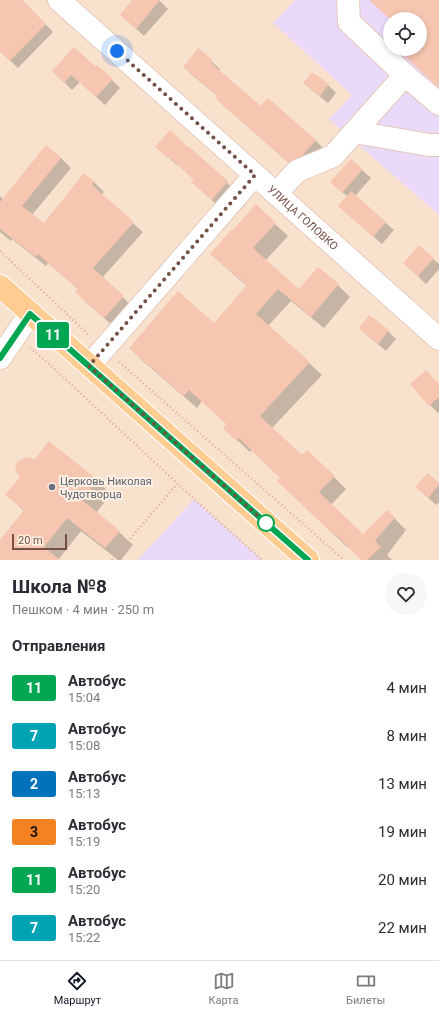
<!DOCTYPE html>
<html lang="ru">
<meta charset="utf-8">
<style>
body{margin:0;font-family:Roboto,sans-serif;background:#f7f7f7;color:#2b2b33;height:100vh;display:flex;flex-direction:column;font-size:15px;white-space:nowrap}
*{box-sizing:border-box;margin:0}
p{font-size:13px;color:#7c7c81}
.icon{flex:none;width:22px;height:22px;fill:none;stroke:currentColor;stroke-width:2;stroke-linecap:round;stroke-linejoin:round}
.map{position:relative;height:560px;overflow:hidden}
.details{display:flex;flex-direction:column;background:#fff;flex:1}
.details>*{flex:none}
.badge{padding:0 8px;border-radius:3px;font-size:14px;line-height:26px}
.tools{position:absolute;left:383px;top:12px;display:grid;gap:8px}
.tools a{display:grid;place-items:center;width:44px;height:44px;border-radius:50%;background:#fff;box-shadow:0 2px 6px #0003;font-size:20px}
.scale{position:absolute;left:12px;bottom:10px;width:55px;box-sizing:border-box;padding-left:4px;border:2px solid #755044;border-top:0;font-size:11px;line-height:14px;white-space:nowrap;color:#755044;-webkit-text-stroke:3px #fff2e4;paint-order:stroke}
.you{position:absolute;width:20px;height:20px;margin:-10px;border:3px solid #fff;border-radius:50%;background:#1a73e8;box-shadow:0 0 0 6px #1a73e833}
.map>.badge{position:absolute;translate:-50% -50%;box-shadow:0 0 0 2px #fff}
h2{padding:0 12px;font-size:15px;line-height:36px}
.round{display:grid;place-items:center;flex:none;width:42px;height:42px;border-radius:21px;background:#f7f7f7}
.summary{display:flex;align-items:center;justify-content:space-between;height:68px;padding:0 12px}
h1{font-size:19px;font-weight:700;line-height:30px}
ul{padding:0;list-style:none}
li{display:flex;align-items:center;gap:12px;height:48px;padding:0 12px}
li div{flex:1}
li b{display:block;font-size:15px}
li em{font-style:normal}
li .badge{min-width:44px;font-weight:700;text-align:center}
.dock{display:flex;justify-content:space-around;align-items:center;height:56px;border-top:1px solid #e1e1e2;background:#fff;font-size:11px;color:#7c7c81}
.dock a{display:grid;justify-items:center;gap:2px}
.dock .current{color:#111827}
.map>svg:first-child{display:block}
.residential{fill:#f8e1cd;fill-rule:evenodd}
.education{fill:#ebd9fa;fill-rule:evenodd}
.shadow{fill:#0003}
.building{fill:#f6c6b1}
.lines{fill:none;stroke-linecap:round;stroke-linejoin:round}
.minor-casing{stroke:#e4cabb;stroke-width:24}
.major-casing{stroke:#fff;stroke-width:24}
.path{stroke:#daaa95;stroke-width:2.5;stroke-dasharray:1 3;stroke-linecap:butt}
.minor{stroke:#fff;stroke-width:22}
.major{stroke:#ffcc92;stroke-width:22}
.line-casing{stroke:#fff;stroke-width:9}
.line{stroke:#00a651;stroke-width:6}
.walk{stroke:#755044;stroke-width:4;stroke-dasharray:0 7.2}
.worship-dot{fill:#6b7280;stroke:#fff2e4;stroke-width:1.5}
.stop-dot{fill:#fff;stroke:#00a651;stroke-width:2}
.labels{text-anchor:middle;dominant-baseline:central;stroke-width:4;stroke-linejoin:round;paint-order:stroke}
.street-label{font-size:11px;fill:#755044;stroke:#fff2e4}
.worship-label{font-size:11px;fill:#5b616d;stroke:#fff2e4;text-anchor:start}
</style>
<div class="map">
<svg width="439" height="560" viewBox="0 0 439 560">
<rect width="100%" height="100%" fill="#feeedc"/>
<!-- residential -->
<path class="residential" d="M0 0H294L295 1V0H439V560H0ZM390 19H420V49H390Z"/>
<!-- education -->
<path class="education" d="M294 0H439V215L329 119 352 95 273 23 294 1ZM390 19H420V49H390Z
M194 499 262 560H138Z"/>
<!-- shadow -->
<path class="shadow" d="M0 0H22L53 32 18 68 0 51Z
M133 0H159L168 9 144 36 129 22Z
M198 50 220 69 219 71 261 107 315 140 323 148 310 163 297 170 224 106 218 96 192 75 184 67Z
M95 68 112 80 120 88 105 105 80 82 72 90 53 71Z
M305 83 328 85 336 93 328 103 313 91Z
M46 146 61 158 71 168 32 215 45 225 84 174 94 182 104 192 101 195 143 232 102 278 133 307 114 327 86 302 79 290 48 263 46 266 12 239 11 241 0 232V196L3 199Z
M188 148 235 190 220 208 201 190 195 180 178 164 177 165 165 154Z
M351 160 371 178 355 196 394 230 382 244 347 213V196L340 190Z
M275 224 288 236 265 261 299 291 338 285 350 297 324 328 291 301 268 326 309 363 322 375 272 428 302 456 334 477 346 489 331 505 363 536 394 518 406 530 387 555 392 560H362L348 546 347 547 291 493 281 478 252 450 250 452 237 440 227 424 202 401 197 408 143 361 130 348 214 324 247 286 224 266 211 254 232 232Z
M433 259 439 264V269L426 284 404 263Z
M360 328 388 331 396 339 386 351 368 336Z
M426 371 439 384V412L438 413 430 405Z
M97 481 111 494 96 513 119 532 133 545 121 560H118L81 531 58 560 0 559V542L24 511 7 495Z
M439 484V502L436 505 425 495Z"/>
<!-- building -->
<path class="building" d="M0 0H22L46 24 10 61 0 52Z
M132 0H160L136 29 120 15Z
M369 0H439V88L397 49H420V19H390Z
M74 47 95 66 97 65 113 79 96 97 71 75 64 83 52 71Z
M198 48 213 60 211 63 261 106 268 98 316 140 302 156 288 162 215 98 217 95 183 67Z
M312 72 329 84 320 96 303 83Z
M170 130 188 147V146L228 181 212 200 191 182 194 180 169 157 168 158 155 147Z
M46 145 61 158 22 206 44 223 84 173 94 181 92 185 134 222 93 268 124 296 104 318 75 292 78 289 38 254 36 257 0 229V202Z
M351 159 363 169 342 193 330 182Z
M351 191 386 222 373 237 338 206Z
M256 204 276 223 253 248 299 289 318 267 339 284 311 317 278 289 256 314 310 362 260 416 302 455 307 450 335 476 319 492 363 534 387 510 395 517 375 541 381 547 367 560H361L335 534 334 535 277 481 280 478 239 438 236 441 223 428 226 424 189 390 184 396 129 348 178 291 214 323 247 285 210 254 231 230 232 231Z
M419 245 434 258 418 276 403 263Z
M369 315 389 330 378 344 359 328Z
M426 370 439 384V397L429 406 410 384Z
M49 441 98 480 82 500 120 531 105 548 67 518 44 547 60 560H0V540L24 510 5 495 20 477 15 470 17 462 26 457 35 459Z
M428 473 439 483V485L428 498 415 487Z"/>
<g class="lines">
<!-- minor casing -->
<g class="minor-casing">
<g id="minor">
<path id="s1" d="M59 0 439 339"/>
<path d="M348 0 349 22 405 75 439 104"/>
<path d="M355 132 429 145H439"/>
<path d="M276 194 297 171 333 156 405 75"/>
<path d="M0 358 30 314"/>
<path d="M89 366 255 175"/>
</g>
</g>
<!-- major casing -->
<g class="major-casing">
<path id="major" d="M0 286 308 560"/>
</g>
<!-- path -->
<path class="path" d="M0 251 90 336
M30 348 49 364 194 499 262 560
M119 362 344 560
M112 560 177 484"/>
<!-- minor -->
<use href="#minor" class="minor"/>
<!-- major -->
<use href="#major" class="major"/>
</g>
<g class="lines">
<!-- line casing -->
<g class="line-casing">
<path id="line" d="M0 358 30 314 308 560"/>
</g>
<!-- line -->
<use href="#line" class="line"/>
<!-- walk -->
<path class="walk" d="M117 51 255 175 89 366 266 523"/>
</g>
<!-- markers -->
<circle class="worship-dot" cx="52" cy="487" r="4"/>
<circle class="stop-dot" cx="266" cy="523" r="8"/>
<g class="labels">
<!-- street labels -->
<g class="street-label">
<text stroke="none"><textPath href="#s1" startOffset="327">УЛИЦА ГОЛОВКО</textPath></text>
</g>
<!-- worship labels -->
<g class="worship-label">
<text x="60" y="481">Церковь Николая<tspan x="60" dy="13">Чудотворца</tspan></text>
</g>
</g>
</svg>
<div class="tools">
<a><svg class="icon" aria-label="locate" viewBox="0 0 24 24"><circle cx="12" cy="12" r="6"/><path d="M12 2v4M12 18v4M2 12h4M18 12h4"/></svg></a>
</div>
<div class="scale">20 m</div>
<div class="you" style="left:117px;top:51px"></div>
<b class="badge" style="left:53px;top:335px;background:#00a651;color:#fff">11</b>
</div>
<section class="details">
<div class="summary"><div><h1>Школа №8</h1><p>Пешком · 4 мин · 250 m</p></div><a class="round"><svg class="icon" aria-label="heart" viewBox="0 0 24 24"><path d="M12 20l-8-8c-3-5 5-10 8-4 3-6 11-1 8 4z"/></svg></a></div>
<h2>Отправления</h2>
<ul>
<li><span class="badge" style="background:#00a651;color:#fff">11</span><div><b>Автобус</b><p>15:04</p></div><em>4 мин</em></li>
<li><span class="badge" style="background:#00a3b4;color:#fff">7</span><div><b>Автобус</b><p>15:08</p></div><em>8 мин</em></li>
<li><span class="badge" style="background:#0072bc;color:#fff">2</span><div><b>Автобус</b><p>15:13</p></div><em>13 мин</em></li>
<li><span class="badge" style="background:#f58220;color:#111">3</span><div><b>Автобус</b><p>15:19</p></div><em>19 мин</em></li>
<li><span class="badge" style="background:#00a651;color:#fff">11</span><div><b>Автобус</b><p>15:20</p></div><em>20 мин</em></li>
<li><span class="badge" style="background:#00a3b4;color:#fff">7</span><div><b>Автобус</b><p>15:22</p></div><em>22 мин</em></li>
</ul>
</section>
<nav class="dock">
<a class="current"><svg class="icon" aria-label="directions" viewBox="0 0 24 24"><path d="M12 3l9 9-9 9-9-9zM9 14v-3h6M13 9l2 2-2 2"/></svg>Маршрут</a>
<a><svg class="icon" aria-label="map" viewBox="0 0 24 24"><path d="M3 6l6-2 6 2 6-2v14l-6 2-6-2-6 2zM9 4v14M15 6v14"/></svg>Карта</a>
<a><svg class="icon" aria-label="tickets" viewBox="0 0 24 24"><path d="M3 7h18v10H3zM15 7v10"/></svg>Билеты</a>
</nav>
